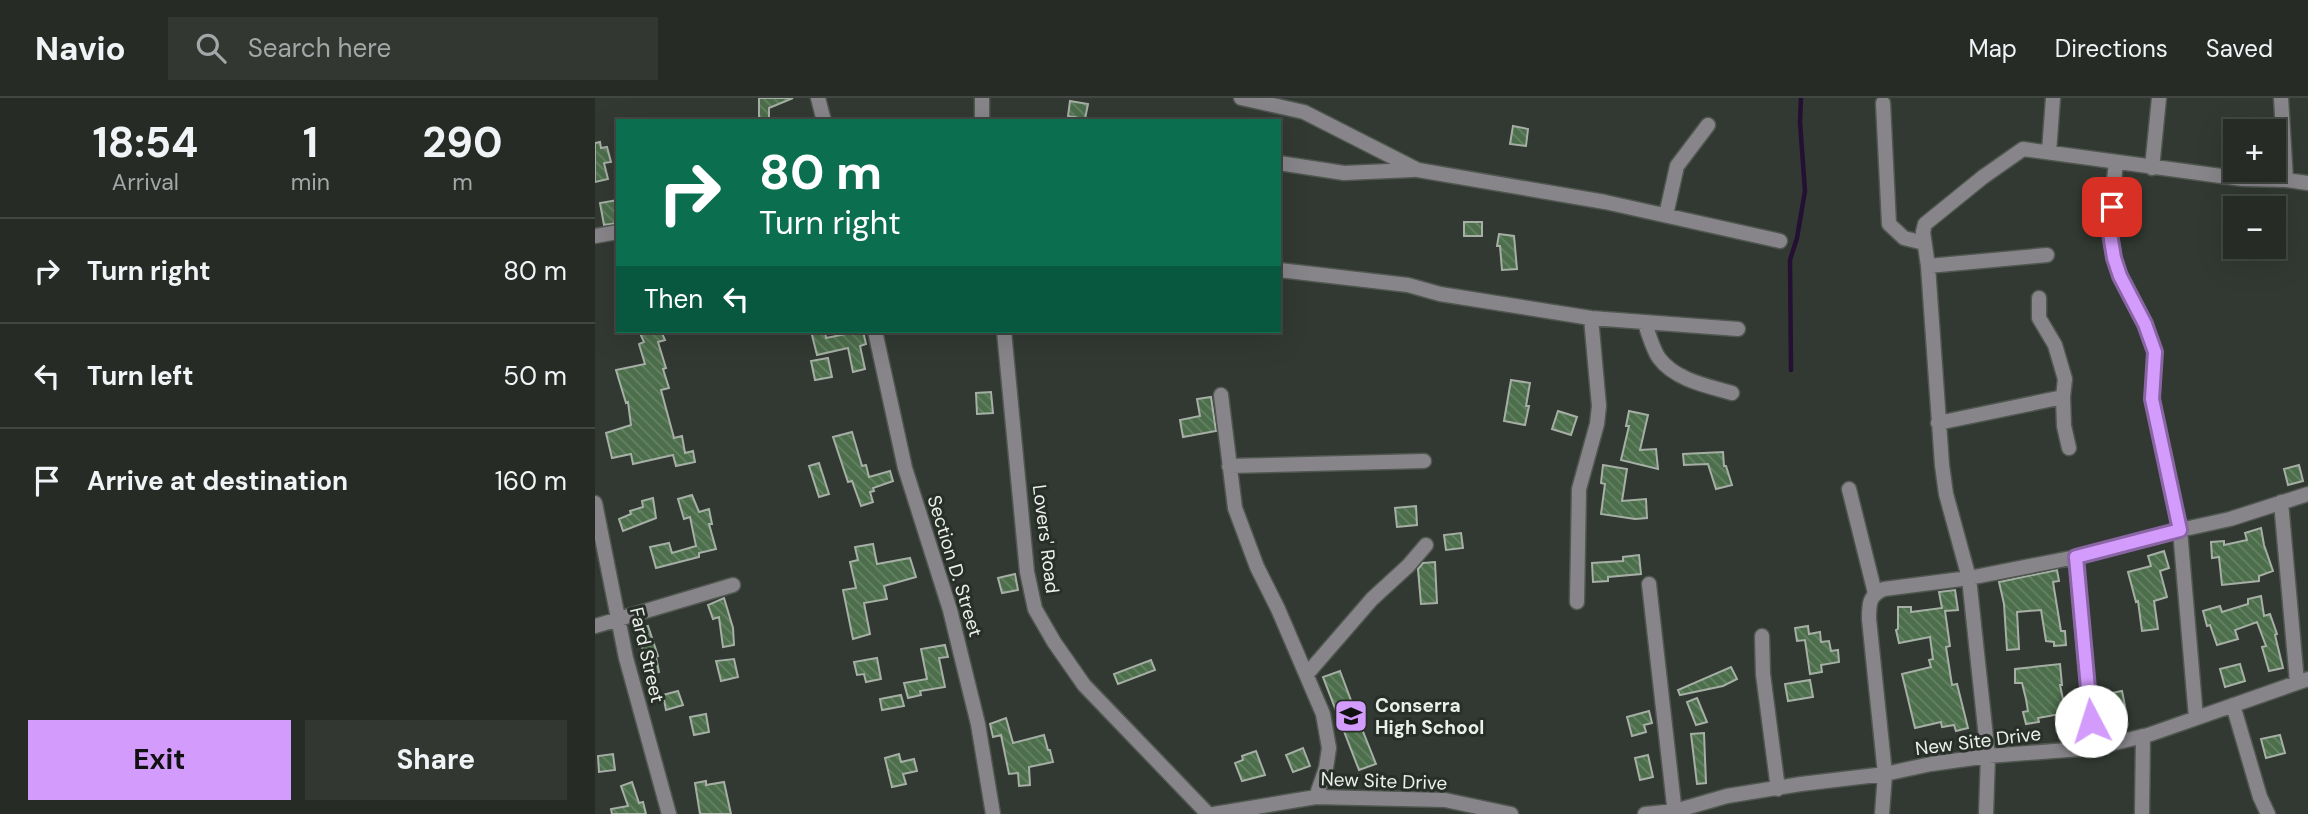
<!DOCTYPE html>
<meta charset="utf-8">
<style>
:root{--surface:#262b26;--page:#323732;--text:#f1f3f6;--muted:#a4a7a7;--line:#424743;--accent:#d39cfc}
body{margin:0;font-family:"DM Sans",sans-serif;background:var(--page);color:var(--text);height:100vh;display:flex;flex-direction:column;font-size:26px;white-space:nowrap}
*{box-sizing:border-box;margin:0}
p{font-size:23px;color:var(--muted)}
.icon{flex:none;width:38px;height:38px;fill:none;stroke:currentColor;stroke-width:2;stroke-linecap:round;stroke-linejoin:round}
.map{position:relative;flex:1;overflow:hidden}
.drawer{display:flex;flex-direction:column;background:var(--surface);width:595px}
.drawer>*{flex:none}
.top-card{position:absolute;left:21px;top:21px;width:665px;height:214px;border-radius:0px;box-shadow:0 7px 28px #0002,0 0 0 2px var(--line);background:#0b6e4f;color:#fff;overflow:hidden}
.tools{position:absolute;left:1628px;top:21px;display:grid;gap:14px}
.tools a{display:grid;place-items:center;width:63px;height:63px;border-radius:0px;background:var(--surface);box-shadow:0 7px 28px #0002,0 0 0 2px var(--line);font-size:35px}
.pin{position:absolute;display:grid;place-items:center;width:60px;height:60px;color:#fff;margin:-30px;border-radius:14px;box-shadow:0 4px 10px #0006}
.me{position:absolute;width:77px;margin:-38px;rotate:355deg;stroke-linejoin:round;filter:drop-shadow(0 0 5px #0008)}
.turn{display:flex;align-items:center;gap:24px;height:147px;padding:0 28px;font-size:32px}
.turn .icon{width:91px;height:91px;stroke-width:2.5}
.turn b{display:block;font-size:49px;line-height:60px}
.then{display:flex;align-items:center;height:66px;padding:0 28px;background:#0003;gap:14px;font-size:26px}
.eta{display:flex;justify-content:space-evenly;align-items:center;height:119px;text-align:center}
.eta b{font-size:42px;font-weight:700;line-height:49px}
.button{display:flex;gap:14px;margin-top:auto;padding:14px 28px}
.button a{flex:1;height:80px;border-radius:0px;background:var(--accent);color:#111;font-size:28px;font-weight:700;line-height:80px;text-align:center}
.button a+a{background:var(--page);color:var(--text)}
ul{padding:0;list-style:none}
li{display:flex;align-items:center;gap:21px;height:105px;padding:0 28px;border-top:2px solid var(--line)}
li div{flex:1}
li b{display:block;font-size:26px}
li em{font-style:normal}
header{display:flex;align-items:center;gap:42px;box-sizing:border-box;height:98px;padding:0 35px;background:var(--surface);border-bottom:2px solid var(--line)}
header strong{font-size:33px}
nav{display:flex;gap:38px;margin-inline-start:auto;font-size:24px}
.search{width:490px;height:63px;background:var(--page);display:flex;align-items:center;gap:18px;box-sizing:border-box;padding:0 24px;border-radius:0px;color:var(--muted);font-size:26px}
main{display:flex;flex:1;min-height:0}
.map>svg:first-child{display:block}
</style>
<header>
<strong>Navio</strong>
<div class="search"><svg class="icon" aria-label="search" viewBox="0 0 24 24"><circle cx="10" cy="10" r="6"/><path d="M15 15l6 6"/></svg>Search here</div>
<nav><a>Map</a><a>Directions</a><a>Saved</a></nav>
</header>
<main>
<section class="drawer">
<div class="eta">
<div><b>18:54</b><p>Arrival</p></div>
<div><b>1</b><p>min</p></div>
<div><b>290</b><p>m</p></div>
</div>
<ul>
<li><svg class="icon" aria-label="right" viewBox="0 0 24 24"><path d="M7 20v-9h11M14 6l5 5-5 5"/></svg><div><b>Turn right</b></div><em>80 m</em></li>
<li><svg class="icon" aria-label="left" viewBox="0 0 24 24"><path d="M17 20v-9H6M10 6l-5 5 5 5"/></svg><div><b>Turn left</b></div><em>50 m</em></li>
<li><svg class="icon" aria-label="arrive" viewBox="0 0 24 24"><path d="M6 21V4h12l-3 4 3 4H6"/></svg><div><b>Arrive at destination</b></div><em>160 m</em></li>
</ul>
<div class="button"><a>Exit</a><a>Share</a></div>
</section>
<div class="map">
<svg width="1713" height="716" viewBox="0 0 1713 716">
<defs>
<pattern id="building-back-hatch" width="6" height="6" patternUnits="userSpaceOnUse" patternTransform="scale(1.75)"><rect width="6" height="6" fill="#4c6e4b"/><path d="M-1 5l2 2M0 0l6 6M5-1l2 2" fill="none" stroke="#668365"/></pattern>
</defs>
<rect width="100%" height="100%" fill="#323932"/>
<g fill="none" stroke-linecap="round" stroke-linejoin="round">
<!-- stream -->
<path stroke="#241032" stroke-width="4.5" d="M1196,272L1195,162L1202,140L1210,93L1205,24L1206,0"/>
</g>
<!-- building -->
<path fill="url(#building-back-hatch)" stroke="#a6afa5" stroke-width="2" d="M164,0H198L174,10V23H164Z
M475,3L493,6L490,21L473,18Z
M918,28L933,31L931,48L915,46Z
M5,44L6,50L12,49L16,64L9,65L13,81L0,84V45Z
M23,102V125L9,127L5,105Z
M869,124H887V138H869Z
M904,136L919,138L922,171L907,172L905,148H902Z
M44,233H66L70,242L63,244L71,270L68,271L74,290L66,292L79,340L87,338L90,355L98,353L100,364L81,368L78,357L38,366L36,356L17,360L11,335L36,327L33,304L31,305L21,272L50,266L44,246L49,244Z
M216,233H230L231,240L256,235V233H268L271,246L265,248L270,271L258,274L253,250L222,257Z
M233,260L237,279L220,282L216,263Z
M916,282L935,285L931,308H934L930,327L909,323Z
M396,294L398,315L382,316L381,295Z
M616,299L621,333L588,339L585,322L605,318L602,301Z
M963,313L982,319L976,337L957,331Z
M1034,313L1053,317L1045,352L1061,351L1063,371L1026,362L1034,328H1031Z
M257,334L267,368L271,367L274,379L295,373L298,383L278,390L279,393L275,394L278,404L266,408L257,383L253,384L238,339Z
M1128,354L1129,368H1131L1137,387L1121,391L1113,366L1089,367L1088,356Z
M224,365L234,396L224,399L214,368Z
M1008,367L1032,371L1027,403L1051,401L1052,420L1040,421L1006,416L1010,386L1006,385Z
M1704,367L1708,383L1693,387L1689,371Z
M97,397L104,414L114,411L117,426H114L121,451L104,455V459L61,470L55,449L74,445L77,455L101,448L95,419L89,421L83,401Z
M58,400L61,420L28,433L24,421L36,416L35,413L48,409L47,403Z
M821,408L822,427L802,429L800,410Z
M1666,430L1669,447L1678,473L1664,478V483L1627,487L1624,459L1617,460L1616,444L1629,443V447L1652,442L1650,435Z
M866,435L868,450L851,452L849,437Z
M278,446L282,466L315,460L321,479L289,488L292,501L269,505L275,536L258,541L248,492L261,490L255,464L263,462L260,449Z
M1569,453L1574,470L1565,473L1572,499L1559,503L1563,531L1547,533L1543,503L1541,504L1533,474L1556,468L1553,458Z
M1044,457L1046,476L1013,479V483L998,484L997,465L1028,463V459Z
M840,464L842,505L826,506L823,471L828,465Z
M1462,472L1464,483L1458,484L1466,533H1470L1471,547L1459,548V544L1451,543L1446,512L1422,514L1424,551L1412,552L1409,506L1404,484Z
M420,476L423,492L407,495L403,480Z
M1360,492L1363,512L1350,513L1355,548L1351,549L1357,587L1362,586L1373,630L1361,633L1359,627L1347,629L1346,624L1320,630L1307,576L1336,569L1334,562L1338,561L1335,539L1304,545L1301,532L1303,531V509H1316V514L1347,510L1344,494Z
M1666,498L1669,518L1675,516L1682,536L1680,537L1688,570L1674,573L1667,549L1671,548L1662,524L1640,532L1643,541L1622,547L1615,527L1612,528L1608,513L1625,508L1627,514L1653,506V501Z
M129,500L138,530L139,547L128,549L124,519L118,521L113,507Z
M53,528L63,558L61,559L64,574L56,576L41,531Z
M1213,528L1214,536L1225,534L1226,544L1234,543L1236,553L1243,552L1244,564L1226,567L1227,574L1215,576L1210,542L1202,543L1200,530Z
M350,547L353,559L344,560L350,589L325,593L326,597L313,600L309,585L332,581L326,551Z
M282,560L286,581L271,584L269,576L262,577L259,564Z
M139,561L143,579L126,583L121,563Z
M556,562L560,572L523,586L519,576Z
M1465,566L1467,587H1465L1471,615L1443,620L1444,624L1431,626L1428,614L1433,613L1431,601L1427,585H1420V571Z
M1645,566L1650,583L1630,589L1625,571Z
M1136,569L1142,581L1128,588L1085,597L1083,592Z
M745,573L760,613L765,611L770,624L765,626L781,666L764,672L728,579Z
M1215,582L1218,599L1193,603L1190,586Z
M83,593L88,607L71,612L68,597Z
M1527,593L1532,618L1516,622L1511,596Z
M306,597L309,608L287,612L285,601Z
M1102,600L1112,624L1101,627L1092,604Z
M1054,613L1057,625L1049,627L1051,634L1037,638L1032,619Z
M111,616L114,634L99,637L95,619Z
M411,620L418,645L449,637L453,652H455L458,664L434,669L435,687L424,688L423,675L414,676L406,637L398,639L395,626Z
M1109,635L1111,685L1102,686L1096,636Z
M1685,637L1690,655L1671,660L1666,641Z
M708,650L715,668L698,674L691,657Z
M661,653L670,677L647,683L640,665L648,662L647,658Z
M18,656L20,672L4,674L3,658Z
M304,656L306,664L319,661L322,673L308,676L311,686L297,689L290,660Z
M1053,657L1058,679L1045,682L1040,660Z
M111,683V687L129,684L136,716H105L100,685Z
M37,684L44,705L48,704L51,716H17L16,711L33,708L26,688Z"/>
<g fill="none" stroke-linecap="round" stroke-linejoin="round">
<defs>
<path id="street" d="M223,0L229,23
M646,0L709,14L823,72L1010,104L1185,143
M1686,0L1691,82
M1288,5L1294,126L1309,140L1329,145
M387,23V0
M1454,54L1458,0
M1521,64L1514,129L1519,160L1525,178L1550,226L1560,254L1557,301L1585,432L1601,620
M684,65L749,75L818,72
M1557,70L1564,0
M1071,117L1082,68L1113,27
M0,138L23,134
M1333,168L1452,157
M684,172L813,187L845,196L996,220L1143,231
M1444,200V220L1460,247L1470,281L1468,299L1469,328L1474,350
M1049,224C1054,235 1057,250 1064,260C1080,282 1113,288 1137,295
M280,233L310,370L355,512L366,557L383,626L398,716
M409,233L432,474L440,511L459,544L489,587L613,716
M626,297L640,410L662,469L683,511L728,616L734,650L731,670L721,699
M1343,325L1468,299
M634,368L829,363
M1254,391L1280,495
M1686,404L1702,584
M0,405L31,560L74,716
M1481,459L1498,650
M1054,486L1080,716
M982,504L984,391L1002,326L1004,308L996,220
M0,528L138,487
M1167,538L1168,576L1183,691
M712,576L777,501L813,468L831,447
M1638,607L1665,699L1673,716
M619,716L721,699L850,702L916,716
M1050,716L1080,713L1132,698L1206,686L1290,676L1336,666L1393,658L1498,650L1553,637L1713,581
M1287,716L1290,676L1274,521C1274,506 1274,497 1289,491L1374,480L1481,459L1585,432L1635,421L1713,396
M1391,716L1393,658L1374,480L1351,396L1347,367L1333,168L1328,134L1330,126L1388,79L1428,51L1648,81L1691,82L1713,85
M1547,716L1548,638"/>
</defs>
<!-- street casing -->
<use href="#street" stroke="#505650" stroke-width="17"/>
<!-- street -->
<use href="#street" stroke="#88858a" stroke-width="14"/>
</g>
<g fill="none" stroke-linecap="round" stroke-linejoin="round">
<defs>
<path id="route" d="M1496,623L1481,459L1585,432L1557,301L1560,254L1550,226L1525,178L1519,160L1514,129L1517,109"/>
</defs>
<!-- route casing -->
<use href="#route" stroke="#8965a4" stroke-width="18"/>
<!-- route -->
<use href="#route" stroke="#d39cfc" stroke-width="12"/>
</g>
<!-- icons -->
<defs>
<symbol id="school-square" viewBox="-11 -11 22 22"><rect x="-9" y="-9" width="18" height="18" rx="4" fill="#d39cfc" stroke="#282f28"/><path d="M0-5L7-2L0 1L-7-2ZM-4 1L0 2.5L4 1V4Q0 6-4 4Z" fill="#111"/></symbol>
</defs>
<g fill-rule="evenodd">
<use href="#school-square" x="737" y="599" width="38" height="38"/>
</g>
<g text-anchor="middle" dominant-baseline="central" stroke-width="6" stroke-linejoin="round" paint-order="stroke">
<!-- street labels -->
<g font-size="19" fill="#ecf0eb" stroke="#282f28">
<text transform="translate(451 441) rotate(83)">Lovers' Road</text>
<text transform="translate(360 468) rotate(73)">Section D. Street</text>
<text transform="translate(52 557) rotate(77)">Fard Street</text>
<text transform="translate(1383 643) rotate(-7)">New Site Drive</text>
<text transform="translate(789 683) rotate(2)">New Site Drive</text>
</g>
<!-- poi labels -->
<g font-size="19" font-weight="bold" fill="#ecf0eb" stroke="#282f28" text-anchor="start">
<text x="780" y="607">Conserra<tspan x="780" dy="22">High School</tspan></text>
</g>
</g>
</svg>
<div class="tools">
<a>+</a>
<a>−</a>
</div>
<div class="pin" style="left:1517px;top:109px;background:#d93025"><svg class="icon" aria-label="arrive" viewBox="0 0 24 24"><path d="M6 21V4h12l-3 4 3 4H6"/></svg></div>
<svg class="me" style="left:1496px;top:623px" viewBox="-20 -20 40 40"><circle r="19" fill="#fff"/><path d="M0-13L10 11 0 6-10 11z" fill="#d39cfc"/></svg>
<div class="top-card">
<div class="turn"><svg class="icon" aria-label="right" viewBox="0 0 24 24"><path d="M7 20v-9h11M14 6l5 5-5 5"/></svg><div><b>80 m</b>Turn right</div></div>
<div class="then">Then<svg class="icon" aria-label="left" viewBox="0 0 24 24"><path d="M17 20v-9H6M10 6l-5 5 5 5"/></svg></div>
</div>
</div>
</main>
